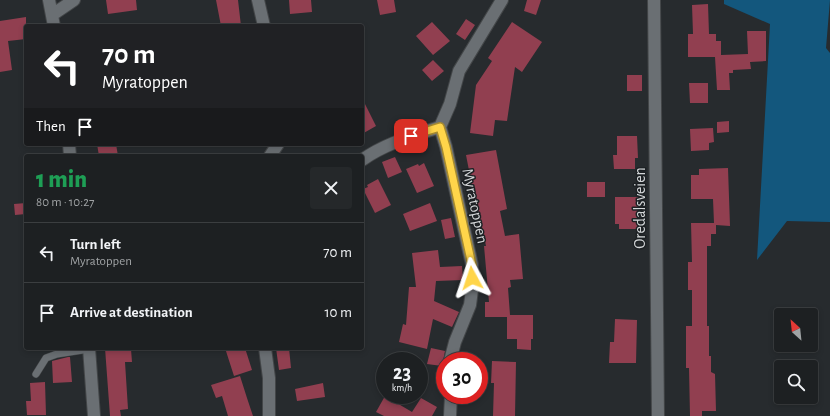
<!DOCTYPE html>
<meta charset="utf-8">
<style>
:root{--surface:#1d2022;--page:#25282a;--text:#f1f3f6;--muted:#a0a3a5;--line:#3b3e40}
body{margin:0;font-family:"Alegreya Sans",sans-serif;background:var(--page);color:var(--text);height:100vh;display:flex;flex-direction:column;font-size:15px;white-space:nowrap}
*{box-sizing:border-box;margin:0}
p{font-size:13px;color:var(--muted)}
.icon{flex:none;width:22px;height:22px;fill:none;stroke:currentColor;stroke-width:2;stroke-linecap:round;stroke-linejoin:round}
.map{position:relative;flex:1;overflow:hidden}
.sheet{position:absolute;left:24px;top:154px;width:340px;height:196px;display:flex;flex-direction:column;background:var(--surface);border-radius:4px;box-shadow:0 2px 6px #0003,0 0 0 1px var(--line)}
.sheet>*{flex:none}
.hud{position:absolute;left:24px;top:24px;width:340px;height:122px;border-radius:4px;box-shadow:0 2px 6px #0003,0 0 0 1px var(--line);background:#202124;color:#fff;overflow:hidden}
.needle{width:26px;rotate:333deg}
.controls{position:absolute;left:774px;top:308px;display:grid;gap:8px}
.controls a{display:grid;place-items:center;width:44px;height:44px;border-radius:4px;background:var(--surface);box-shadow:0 2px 6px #0003,0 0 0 1px var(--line);font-size:20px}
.speed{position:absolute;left:376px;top:352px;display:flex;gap:8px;font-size:20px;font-weight:700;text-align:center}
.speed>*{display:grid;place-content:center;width:52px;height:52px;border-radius:50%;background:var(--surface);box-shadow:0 2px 6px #0003,0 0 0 1px var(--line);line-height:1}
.speed small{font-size:10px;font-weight:400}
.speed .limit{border:6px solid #d22;background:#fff;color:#111}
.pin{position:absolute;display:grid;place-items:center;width:34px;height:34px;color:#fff;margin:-17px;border-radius:8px;box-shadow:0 2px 6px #0006}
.me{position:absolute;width:44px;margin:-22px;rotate:355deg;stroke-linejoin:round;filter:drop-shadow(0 0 3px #0008)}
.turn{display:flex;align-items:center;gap:14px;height:84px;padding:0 12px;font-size:18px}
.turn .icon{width:52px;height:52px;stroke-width:2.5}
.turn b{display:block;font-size:28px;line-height:34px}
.then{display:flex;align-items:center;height:38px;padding:0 12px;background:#0003;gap:8px;font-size:15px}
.round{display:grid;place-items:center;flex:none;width:42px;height:42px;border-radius:4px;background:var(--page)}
.overview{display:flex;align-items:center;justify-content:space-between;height:68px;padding:0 12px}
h1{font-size:24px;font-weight:800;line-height:30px;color:#1e9e55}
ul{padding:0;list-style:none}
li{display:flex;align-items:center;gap:12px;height:60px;padding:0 12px;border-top:1px solid var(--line)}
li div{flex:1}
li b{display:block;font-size:15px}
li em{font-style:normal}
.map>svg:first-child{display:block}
</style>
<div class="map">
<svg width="830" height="416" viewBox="0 0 830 416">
<rect width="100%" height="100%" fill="#272b2e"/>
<!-- forest -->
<path fill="#13577d" d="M724,0H830L826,48L830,53V222L787,221L757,260L770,24L724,4Z"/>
<!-- building -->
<path fill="#913f50" d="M106,0H136L137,10L108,14Z
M216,0H238L241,26H221Z
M289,0H311L312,12L290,14Z
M377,0H394L396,12L380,15Z
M527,0H541L536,15L524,11Z
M708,4L709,34H716V41H721V55L748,54L747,31H766V61L750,62L751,69L733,70V73H729L730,90H717L715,57H688V34H693L692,5Z
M26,17V39L8,41L12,70L0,72V21Z
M466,19L475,25L465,40L456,34Z
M432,22L450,41L433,55L416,36Z
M512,22L542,42L522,72L515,67L507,121L495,120L493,136L470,133L476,85L492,61L488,58Z
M433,60L444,71L432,81L422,70Z
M627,75H642V91H627Z
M689,83H708V103H690Z
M362,98L376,126L362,134Z
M729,121V132L717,133V122Z
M713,128L714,142L709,143V150L691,151L690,129Z
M617,136H637L638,158H635V169H614L613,155H617Z
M97,144H116L118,156H99Z
M496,150L507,209L500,211L505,236L519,234L523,279L510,280L511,287L508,288L510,315H533V339H531V350L517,349V339H507V317H485V302H489L484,246H486L481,222H479L466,155Z
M395,157L402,172L388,178L382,162Z
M424,163L434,186L417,193L406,169L418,164L419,166Z
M728,168L730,226L716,225V234H711V246H707V326H709V356H711V372L715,374L716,411H702V416H690L689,368H686V326H692V290H688V262H692L691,223H714L713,199H691V175H699V169Z
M378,179L391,205L375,213L363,189L368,187L367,185Z
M587,182H605V197H587Z
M615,197H638V229H619V224H615Z
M26,203V214L15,215L14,204Z
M430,203L437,221L410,231L403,214Z
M451,218L455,237L445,239L441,220Z
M438,250L440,267L462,266L463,280L436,281L434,301L459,312L452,327L433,319L427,349L399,342L403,324L406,325L409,287H416L412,253Z
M615,319L637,320L636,363H609L610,342H614Z
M105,348L131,349L132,362H125L128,409L120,410L121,416H110Z
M225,348H245L252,370L234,376Z
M276,348H289L291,368L279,370Z
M431,348L445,351L442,366L427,364Z
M68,357H70L72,382L53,383L52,361Z
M492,361L516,362L515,416H493L494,383H491Z
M240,376L247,398L253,416H228L222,396L216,398L211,385Z
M45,382L46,415H27L26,401H31L30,383Z
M323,383L325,397L297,401L295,389Z
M385,396L412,412L421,398L437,407L432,416H384L376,412Z"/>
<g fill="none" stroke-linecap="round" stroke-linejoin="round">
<defs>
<path id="lane" d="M36,374L46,358L57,354L89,349"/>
<path id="street" d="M49,0L54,26
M258,0L264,26
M654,0L658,416
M52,15L74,0
M440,127L446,147L472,265V290L470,305L455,342L450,361
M69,144L70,156
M270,156L278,144
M362,160C386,143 413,136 440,127L450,104L459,71L502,0
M89,348L94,416
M265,348L269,378V416
M450,416L451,395"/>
</defs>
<!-- lane casing -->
<use href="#lane" stroke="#434648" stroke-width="8"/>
<!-- street casing -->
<use href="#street" stroke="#434648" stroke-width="14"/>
<!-- lane -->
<use href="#lane" stroke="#6a6f73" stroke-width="7"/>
<!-- street -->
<use href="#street" stroke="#6a6f73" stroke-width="12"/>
</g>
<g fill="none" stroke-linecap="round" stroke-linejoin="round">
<defs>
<path id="route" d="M411,136L440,127L446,147L472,265V278"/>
</defs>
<!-- route casing -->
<use href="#route" stroke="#a68a30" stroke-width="10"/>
<!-- route -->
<use href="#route" stroke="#ffd54a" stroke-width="7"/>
</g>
<g text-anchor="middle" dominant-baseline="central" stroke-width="3" stroke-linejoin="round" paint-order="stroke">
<!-- street labels -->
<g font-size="16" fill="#d3d6d8" stroke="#1d2124">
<text transform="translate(475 206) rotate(78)">Myratoppen</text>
<text transform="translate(640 208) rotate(-90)">Oredalsveien</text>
</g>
</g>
</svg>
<div class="controls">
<a><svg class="needle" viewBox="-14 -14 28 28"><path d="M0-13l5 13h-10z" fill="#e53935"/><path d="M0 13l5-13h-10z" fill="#a0a3a5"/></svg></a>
<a><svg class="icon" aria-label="search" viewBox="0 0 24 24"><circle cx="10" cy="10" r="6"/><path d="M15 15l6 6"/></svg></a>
</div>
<div class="speed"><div>23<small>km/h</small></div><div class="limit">30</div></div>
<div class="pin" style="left:411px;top:136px;background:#d93025"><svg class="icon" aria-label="arrive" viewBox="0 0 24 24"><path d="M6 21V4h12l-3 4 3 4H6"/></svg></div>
<svg class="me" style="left:472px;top:278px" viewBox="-20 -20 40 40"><path d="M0-17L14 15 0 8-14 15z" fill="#ffd54a" stroke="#fff" stroke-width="4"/></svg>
<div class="hud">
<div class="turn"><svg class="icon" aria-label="left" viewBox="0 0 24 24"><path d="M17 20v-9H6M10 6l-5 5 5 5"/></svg><div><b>70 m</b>Myratoppen</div></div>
<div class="then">Then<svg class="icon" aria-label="arrive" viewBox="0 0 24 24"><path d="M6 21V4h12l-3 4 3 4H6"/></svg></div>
</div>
<section class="sheet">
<div class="overview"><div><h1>1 min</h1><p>80 m · 10:27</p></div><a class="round"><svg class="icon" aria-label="close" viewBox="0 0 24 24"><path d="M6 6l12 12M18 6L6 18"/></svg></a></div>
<ul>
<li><svg class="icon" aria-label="left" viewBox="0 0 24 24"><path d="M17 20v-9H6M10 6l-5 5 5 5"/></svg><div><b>Turn left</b><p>Myratoppen</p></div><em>70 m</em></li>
<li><svg class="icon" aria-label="arrive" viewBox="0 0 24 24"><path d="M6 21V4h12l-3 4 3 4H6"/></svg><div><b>Arrive at destination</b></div><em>10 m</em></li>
</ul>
</section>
</div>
